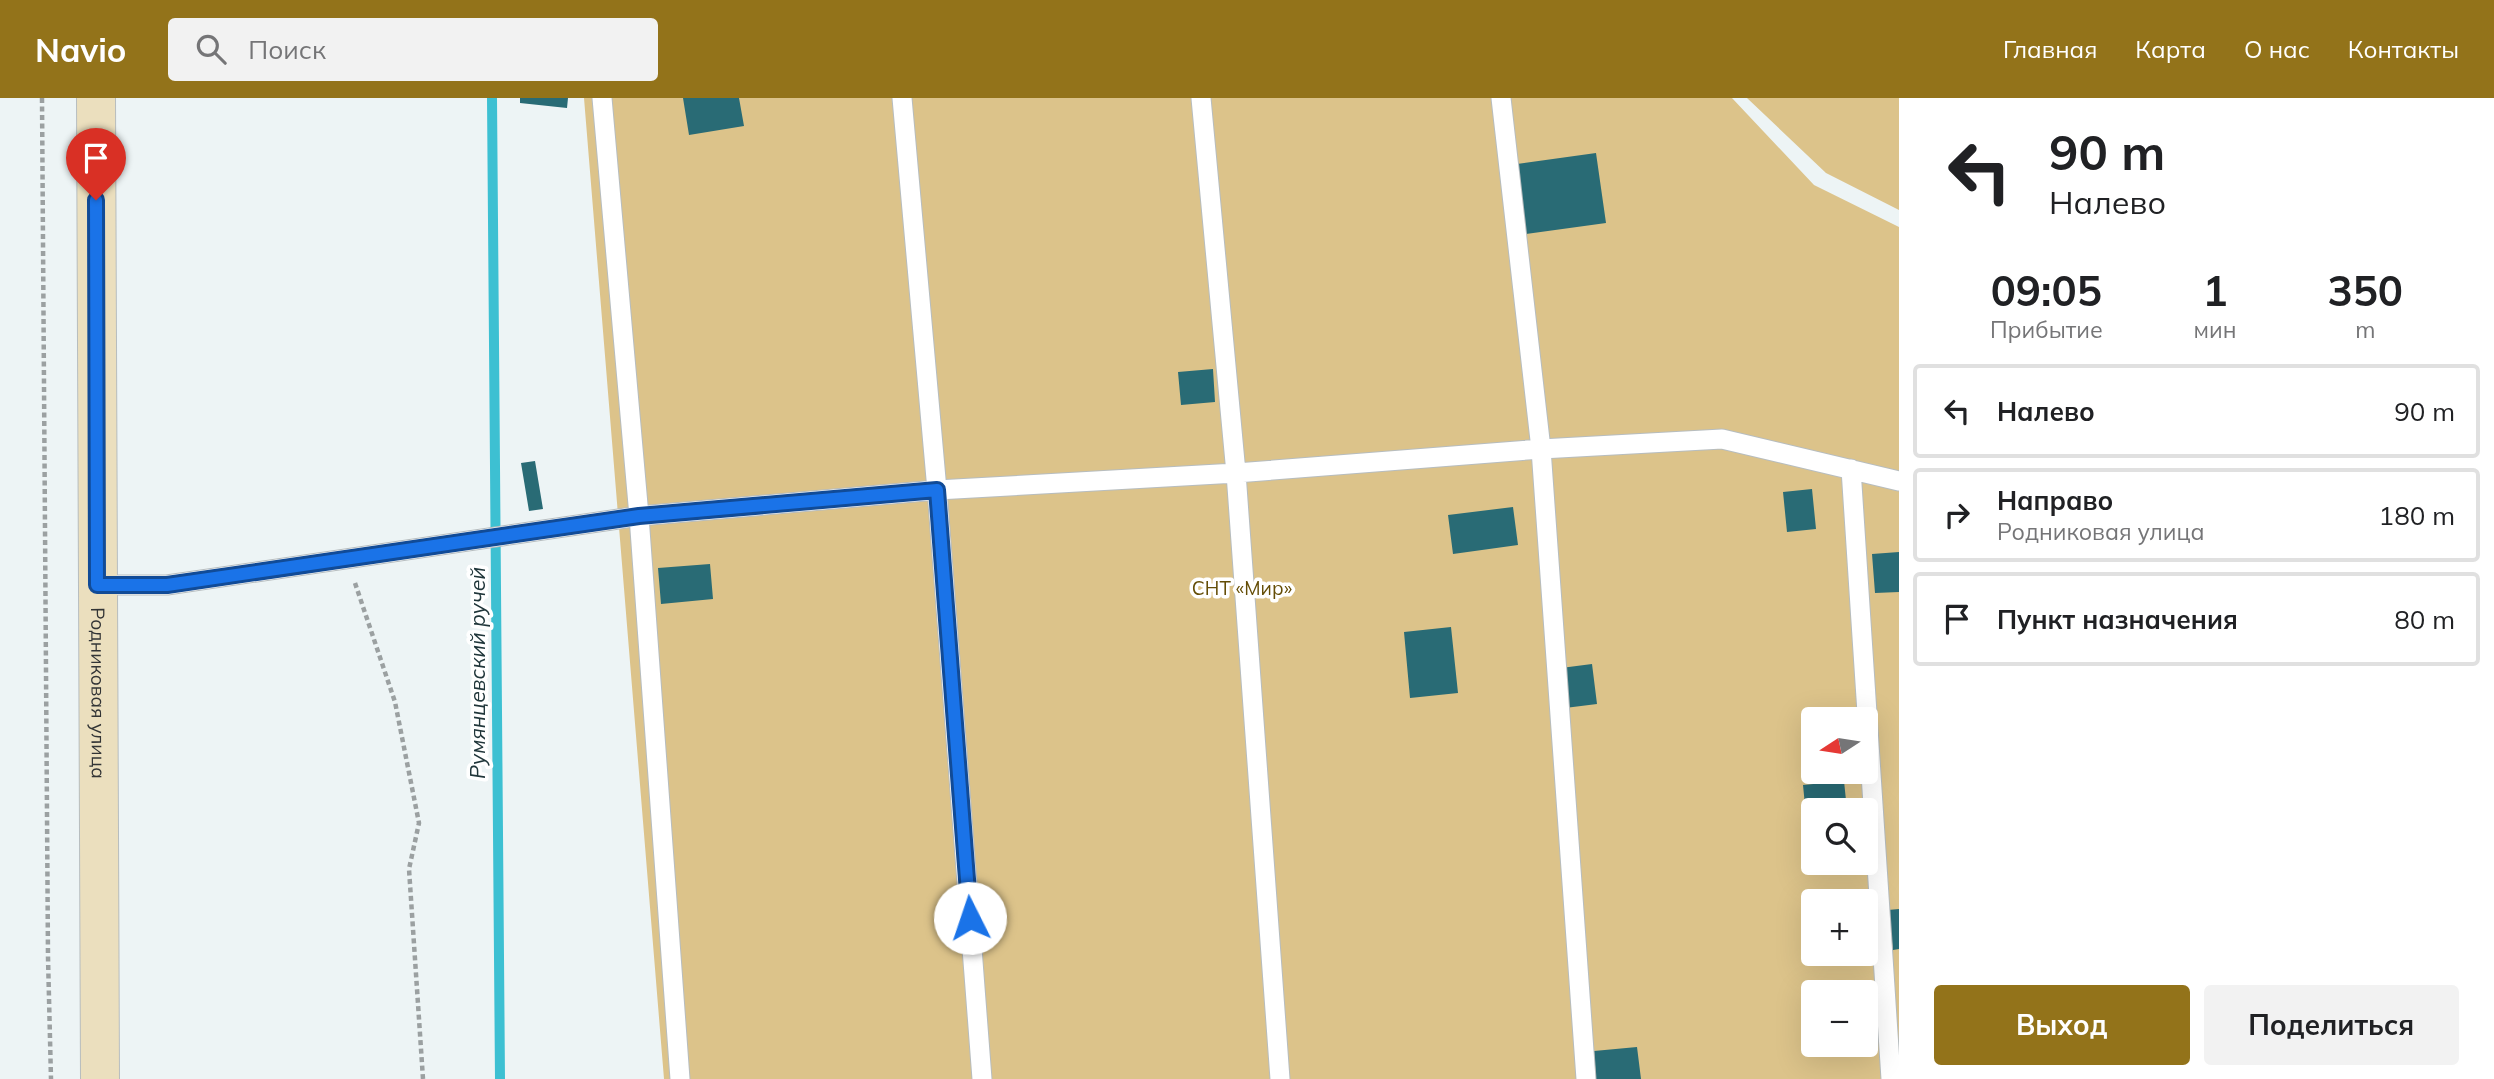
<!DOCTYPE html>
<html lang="ru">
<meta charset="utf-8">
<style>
:root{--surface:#fff;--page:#f2f2f2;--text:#202124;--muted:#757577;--line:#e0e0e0;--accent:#93731a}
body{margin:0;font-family:Mulish,sans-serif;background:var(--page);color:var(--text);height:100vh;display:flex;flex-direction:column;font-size:26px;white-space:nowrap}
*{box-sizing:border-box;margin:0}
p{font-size:23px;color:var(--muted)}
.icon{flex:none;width:38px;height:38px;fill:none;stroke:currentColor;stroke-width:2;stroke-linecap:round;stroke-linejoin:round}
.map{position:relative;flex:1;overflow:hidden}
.drawer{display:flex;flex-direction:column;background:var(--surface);width:595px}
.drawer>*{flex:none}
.guide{background:#fff;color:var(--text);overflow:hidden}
.needle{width:46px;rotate:258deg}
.controls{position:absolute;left:1801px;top:609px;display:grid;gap:14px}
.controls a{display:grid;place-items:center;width:77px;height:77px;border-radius:7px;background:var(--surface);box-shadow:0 7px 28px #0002;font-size:35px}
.pin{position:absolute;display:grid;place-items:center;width:60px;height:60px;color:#fff;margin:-72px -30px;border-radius:50% 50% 50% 0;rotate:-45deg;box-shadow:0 0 7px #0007}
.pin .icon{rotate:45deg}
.me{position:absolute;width:77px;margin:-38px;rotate:356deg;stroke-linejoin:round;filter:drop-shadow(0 0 5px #0008)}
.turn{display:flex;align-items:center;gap:24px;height:147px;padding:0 35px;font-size:32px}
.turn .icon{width:91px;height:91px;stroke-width:2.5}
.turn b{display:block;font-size:49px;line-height:60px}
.eta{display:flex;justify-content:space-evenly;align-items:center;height:119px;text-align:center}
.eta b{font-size:42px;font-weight:700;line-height:49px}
.button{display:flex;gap:14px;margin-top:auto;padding:14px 35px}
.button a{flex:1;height:80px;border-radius:7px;background:var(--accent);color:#fff;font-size:28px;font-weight:700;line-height:80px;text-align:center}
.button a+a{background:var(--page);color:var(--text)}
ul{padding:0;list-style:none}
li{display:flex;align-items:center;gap:21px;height:94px;margin:0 14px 10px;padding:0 21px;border:4px solid var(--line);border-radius:7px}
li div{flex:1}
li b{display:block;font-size:26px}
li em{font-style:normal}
header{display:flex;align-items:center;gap:42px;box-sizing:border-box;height:98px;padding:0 35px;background:var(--accent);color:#fff}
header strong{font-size:33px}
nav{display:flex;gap:38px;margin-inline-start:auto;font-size:24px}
.search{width:490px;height:63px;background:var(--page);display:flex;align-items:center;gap:18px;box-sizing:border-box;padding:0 24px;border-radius:7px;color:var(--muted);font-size:26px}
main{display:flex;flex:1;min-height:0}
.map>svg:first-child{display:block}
</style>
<header>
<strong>Navio</strong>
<div class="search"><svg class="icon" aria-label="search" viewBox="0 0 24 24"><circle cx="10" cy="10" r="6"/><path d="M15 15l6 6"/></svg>Поиск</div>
<nav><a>Главная</a><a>Карта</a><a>О нас</a><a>Контакты</a></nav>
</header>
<main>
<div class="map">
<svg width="1899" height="981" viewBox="0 0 1899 981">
<rect width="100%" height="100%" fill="#edf4f5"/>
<!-- green -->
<path fill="#dcc38a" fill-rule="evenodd" d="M584,0H1732L1814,87L1899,129V981H664ZM1813,621H1866V674H1813ZM1813,712H1866V765H1813ZM1813,803H1866V856H1813ZM1813,894H1866V947H1813Z
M1747,0H1899V112L1826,75Z"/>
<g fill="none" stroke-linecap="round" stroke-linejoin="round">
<!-- stream -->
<path stroke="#3dc0d2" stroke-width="10" d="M492,0L500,981"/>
</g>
<!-- building -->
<path fill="#296b75" d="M520,0H568L567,10L520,5Z
M683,0H739L744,28L689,37Z
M1596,55L1606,125L1526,136L1517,66Z
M1213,271L1215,304L1181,307L1178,274Z
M535,363L543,411L529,413L521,365Z
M1812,391L1816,431L1787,434L1783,394Z
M1513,409L1518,447L1453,456L1448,417Z
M1899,454V494L1875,495L1872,456Z
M710,466L713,501L661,506L658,470Z
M1451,529L1458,595L1410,600L1404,534Z
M1592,566L1597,606L1565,610L1561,570Z
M1844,683L1847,712H1813V737L1808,738L1803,687Z
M1899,811V851L1893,852L1888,812Z
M1637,949L1641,981H1596L1594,953Z"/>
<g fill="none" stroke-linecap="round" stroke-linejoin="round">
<defs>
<path id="service" d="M602,0L639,418L680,981
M902,0L937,392L982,981
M1201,0L1236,375L1280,981
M1501,0L1541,351L1586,981
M1851,371L1891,981
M97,487H167L639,418L937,392L1236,375L1541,351L1722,341L1899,383"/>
<g id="secondary">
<path id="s1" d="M96,0L100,981"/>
</g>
</defs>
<!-- service casing -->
<use href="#service" stroke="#b7bdbf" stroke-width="21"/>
<!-- secondary casing -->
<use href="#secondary" stroke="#b7bdbf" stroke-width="40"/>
<!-- path -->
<path stroke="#9ba0a1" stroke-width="4.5" stroke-dasharray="5 3.5" stroke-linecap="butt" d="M42,0L48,859L51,981
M355,485L395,604L419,725L409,771L423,981"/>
<!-- service -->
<use href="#service" stroke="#fff" stroke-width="19"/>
<!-- secondary -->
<use href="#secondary" stroke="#ebdfbe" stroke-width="38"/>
</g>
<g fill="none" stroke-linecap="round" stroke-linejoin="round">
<defs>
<path id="route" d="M96,102L97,487H167L639,418L937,392L970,820"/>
</defs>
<!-- route casing -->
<use href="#route" stroke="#114b97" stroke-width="18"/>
<!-- route -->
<use href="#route" stroke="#1a73e8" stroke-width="12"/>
</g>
<g text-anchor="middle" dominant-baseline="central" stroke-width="7" stroke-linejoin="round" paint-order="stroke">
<!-- park labels -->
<g font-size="19" fill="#644d06" stroke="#fff">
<text x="1242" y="490">СНТ «Мир»</text>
</g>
<!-- street labels -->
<g font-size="19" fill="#323435" stroke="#fff">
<text stroke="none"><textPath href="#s1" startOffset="595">Родниковая улица</textPath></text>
</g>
<!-- water labels -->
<g font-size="21" font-style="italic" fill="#20363a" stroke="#fff">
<text transform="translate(477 575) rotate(-90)">Румянцевский ручей</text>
</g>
</g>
</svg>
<div class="controls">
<a><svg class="needle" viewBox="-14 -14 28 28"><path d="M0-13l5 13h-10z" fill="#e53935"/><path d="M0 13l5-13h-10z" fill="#757577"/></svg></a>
<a><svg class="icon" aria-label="search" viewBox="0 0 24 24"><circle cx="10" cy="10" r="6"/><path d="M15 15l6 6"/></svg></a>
<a>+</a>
<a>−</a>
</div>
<div class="pin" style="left:96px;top:102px;background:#d93025"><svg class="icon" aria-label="arrive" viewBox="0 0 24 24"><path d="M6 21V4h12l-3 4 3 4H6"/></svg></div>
<svg class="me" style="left:970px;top:820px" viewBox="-20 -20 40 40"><circle r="19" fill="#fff"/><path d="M0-13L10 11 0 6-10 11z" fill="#1a73e8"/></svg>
</div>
<section class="drawer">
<div class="guide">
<div class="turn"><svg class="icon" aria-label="left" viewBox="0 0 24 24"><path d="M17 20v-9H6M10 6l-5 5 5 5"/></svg><div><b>90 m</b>Налево</div></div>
</div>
<div class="eta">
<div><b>09:05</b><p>Прибытие</p></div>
<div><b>1</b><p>мин</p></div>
<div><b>350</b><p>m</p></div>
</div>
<ul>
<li><svg class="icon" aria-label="left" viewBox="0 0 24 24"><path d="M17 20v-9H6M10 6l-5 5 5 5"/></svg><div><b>Налево</b></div><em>90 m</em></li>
<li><svg class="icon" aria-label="right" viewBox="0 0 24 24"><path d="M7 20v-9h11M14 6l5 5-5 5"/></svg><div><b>Направо</b><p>Родниковая улица</p></div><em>180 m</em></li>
<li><svg class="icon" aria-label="arrive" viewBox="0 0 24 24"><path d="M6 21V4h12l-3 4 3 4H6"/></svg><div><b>Пункт назначения</b></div><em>80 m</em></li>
</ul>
<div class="button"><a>Выход</a><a>Поделиться</a></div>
</section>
</main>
